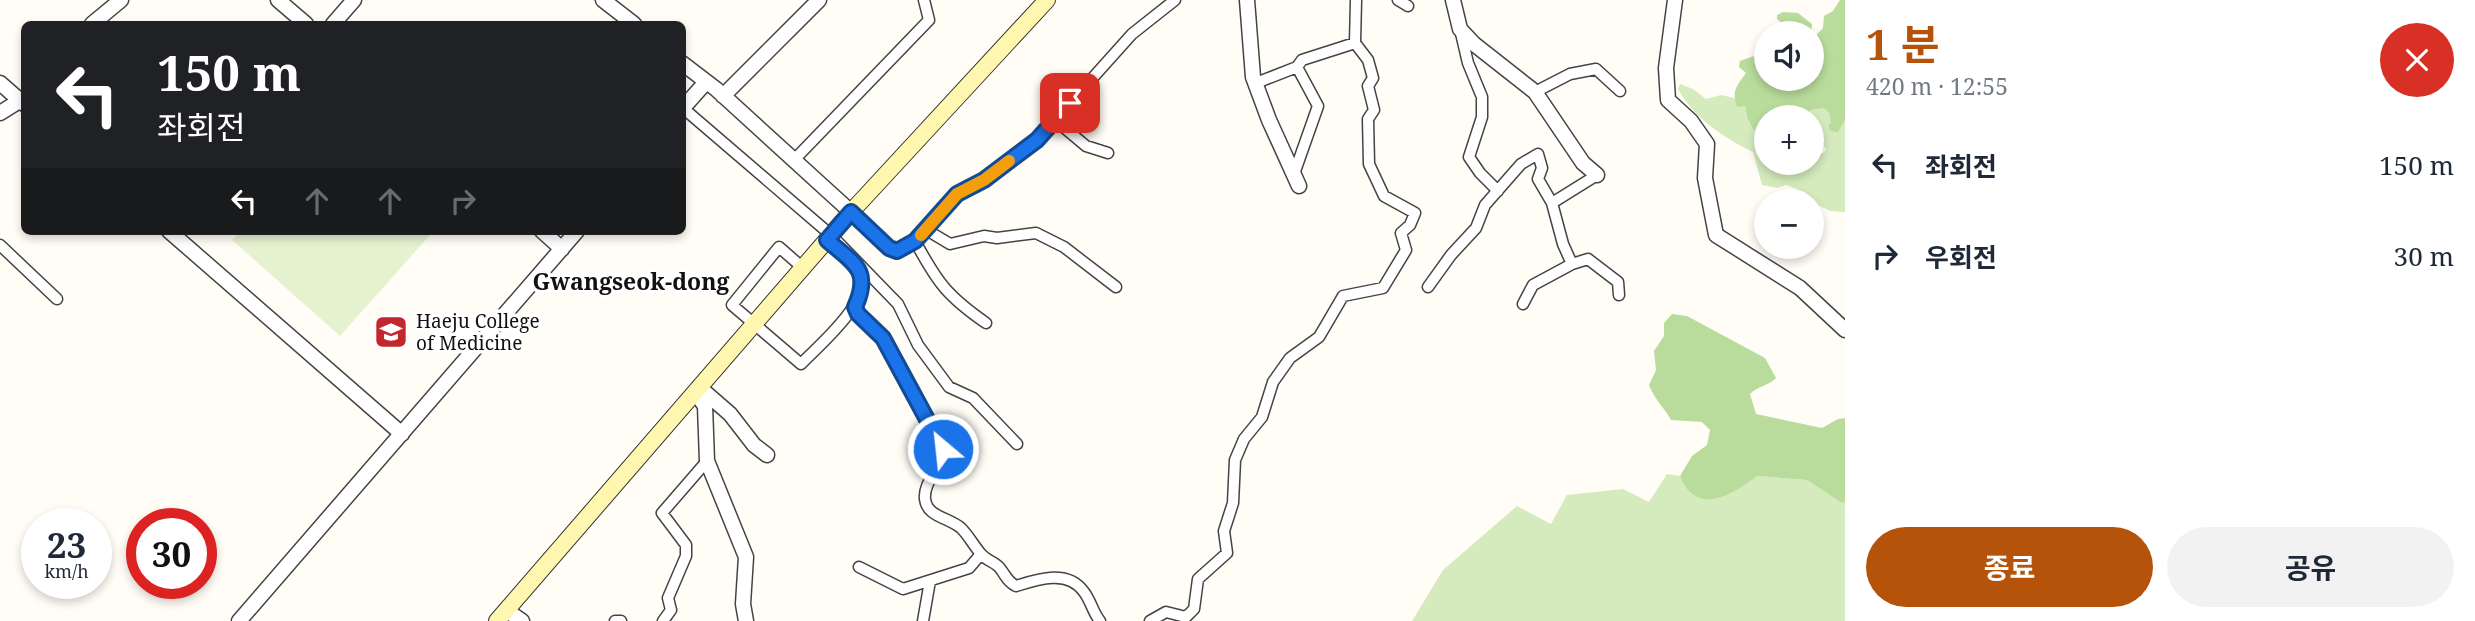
<!DOCTYPE html>
<html lang="ko">
<meta charset="utf-8">
<style>
:root{--surface:#fff;--page:#f2f2f3;--text:#1f2937;--muted:#747a83;--accent:#b45309}
body{margin:0;font-family:"Noto Serif","Noto Sans KR",serif;background:var(--page);color:var(--text);height:100vh;display:flex;flex-direction:column;font-size:26px;white-space:nowrap}
*{box-sizing:border-box;margin:0}
p{font-size:23px;color:var(--muted)}
.icon{flex:none;width:38px;height:38px;fill:none;stroke:currentColor;stroke-width:2;stroke-linecap:round;stroke-linejoin:round}
.map{position:relative;flex:1;overflow:hidden}
.sheet{display:flex;flex-direction:column;background:var(--surface);width:630px}
.sheet>*{flex:none}
.guide{position:absolute;left:21px;top:21px;width:665px;height:214px;border-radius:10px;box-shadow:0 4px 10px #0003;background:#202124;color:#fff;overflow:hidden}
.controls{position:absolute;left:1754px;top:21px;display:grid;gap:14px}
.controls a{display:grid;place-items:center;width:70px;height:70px;border-radius:50%;background:var(--surface);box-shadow:0 4px 10px #0003;font-size:35px}
.speed{position:absolute;left:21px;top:508px;display:flex;gap:14px;font-size:35px;font-weight:700;text-align:center}
.speed>*{display:grid;place-content:center;width:91px;height:91px;border-radius:50%;background:var(--surface);box-shadow:0 4px 10px #0003;line-height:1}
.speed small{font-size:18px;font-weight:400}
.speed .limit{border:10px solid #d22;background:#fff;color:#111}
.pin{position:absolute;display:grid;place-items:center;width:60px;height:60px;color:#fff;margin:-30px;border-radius:14px;box-shadow:0 4px 10px #0006}
.me{position:absolute;width:77px;margin:-38px;rotate:332deg;stroke-linejoin:round;filter:drop-shadow(0 0 5px #0008)}
.turn{display:flex;align-items:center;gap:24px;height:147px;padding:0 21px;font-size:32px}
.turn .icon{width:91px;height:91px;stroke-width:2.5}
.turn b{display:block;font-size:49px;line-height:60px}
.lanes{display:flex;align-items:center;height:66px;padding:0 21px;background:#0003;justify-content:center;gap:35px;direction:ltr}
.lanes .off{opacity:.35}
.round{display:grid;place-items:center;flex:none;width:74px;height:74px;border-radius:37px;background:var(--page)}
.head{display:flex;align-items:center;justify-content:space-between;height:119px;padding:0 21px}
h1{font-size:42px;font-weight:700;line-height:52px;color:var(--accent)}
.button{display:flex;gap:14px;margin-top:auto;padding:14px 21px}
.button a{flex:1;height:80px;border-radius:42px;background:var(--accent);color:#fff;font-size:28px;font-weight:700;line-height:80px;text-align:center}
.button a+a{background:var(--page);color:var(--text)}
ul{padding:0;list-style:none}
li{display:flex;align-items:center;gap:21px;height:91px;padding:0 21px}
li div{flex:1}
li b{display:block;font-size:26px}
li em{font-style:normal}
main{display:flex;flex:1;min-height:0}
.map>svg:first-child{display:block}
</style>
<main>
<div class="map">
<svg width="1845" height="621" viewBox="0 0 1845 621">
<rect width="100%" height="100%" fill="#fffdf5"/>
<!-- green -->
<path fill="#d5ebbd" d="M1680,84L1693,89L1706,99L1721,95L1734,98L1737,107L1745,105L1747,117L1766,138V163H1785V166L1801,168L1804,163H1811V154L1823,153L1826,150L1821,140L1811,133V117H1805L1811,110L1824,108L1829,113L1832,124L1845,120V212L1830,211L1812,202L1805,192L1786,185L1777,188L1762,185L1753,152C1724,138 1694,118 1678,89Z
M1667,474L1680,476C1696,516 1733,495 1757,476L1807,480L1840,502H1845V621H1412L1443,570L1517,506L1551,524L1567,495L1623,489L1649,502Z"/>
<!-- forest -->
<path fill="#b9dc9c" d="M1840,0H1845V120L1838,132L1831,131L1828,125L1831,123L1829,113L1824,108L1811,110L1805,117H1766L1764,137L1760,130L1753,129L1747,117L1745,106L1737,107C1731,92 1737,85 1746,73L1739,67L1740,61L1754,56L1766,59V79H1811V41L1823,28L1824,16L1833,11Z
M1783,12L1798,13L1812,24L1811,33H1792L1795,29C1789,24 1783,25 1777,19V15Z
M1672,314L1687,316L1765,358L1776,378C1768,386 1758,386 1750,394L1756,414L1822,428L1838,419L1845,418V502H1840L1807,480L1757,476C1733,495 1696,517 1680,476L1692,456L1707,445L1710,430L1702,422L1671,420C1664,407 1654,399 1649,385L1656,370L1654,351L1664,336V323Z"/>
<!-- pitch -->
<path fill="#e6f2cf" d="M240,231H425L430,235L340,336L232,240Z"/>
<g fill="none" stroke-linecap="round" stroke-linejoin="round">
<defs>
<path id="minor" d="M1398,0L1408,6
M1460,29L1468,63L1482,97V117L1469,157L1480,173L1498,191
M1256,83L1297,67L1302,60L1355,43L1356,0
M1535,92L1570,74L1596,69L1620,91
M683,108L831,235L898,304L918,345L949,387L973,398L1017,444
M1055,120L1086,146L1108,153
M794,160L929,20L924,0
M1294,174L1318,106L1297,67
M851,212L889,248L897,251L915,241L957,194L984,181L1037,140L1132,34L1175,0
M925,229L950,244L984,236L997,238L1036,233L1064,247L1116,287
M915,241C937,282 947,296 986,323
M0,245L57,299
M1572,264L1563,244L1552,203L1597,175
M803,268L779,247L732,305L801,364C820,344 883,293 855,265
M1428,287L1451,255L1476,228L1485,205L1521,164L1538,154L1542,168L1538,179L1552,203
M1523,304L1533,285L1572,264L1588,259L1618,282L1619,295
M854,307L858,314L883,338L943,449C943,467 923,481 925,499C927,517 948,517 961,528C969,536 974,546 981,554C986,560 994,562 999,567C1006,575 1006,581 1016,586C1038,579 1068,569 1084,592C1091,601 1093,613 1100,621
M859,567L903,589L969,568L981,554
M615,621H621
M663,621L671,610L668,598L686,556V545L662,513L707,461
M923,621L930,581
M1150,621L1166,612L1186,617L1194,609L1198,579L1227,553L1224,531L1233,503L1235,460L1244,439L1262,417L1273,382L1290,358L1319,337L1343,296L1383,288L1406,250L1401,233L1410,225L1415,213L1384,196L1369,164L1368,119L1374,110L1368,86L1373,78L1368,60L1355,43"/>
<path id="tertiary" d="M278,0L306,24
M603,0L634,24
M1247,0L1253,77L1269,120L1299,186
M1453,0L1460,29L1474,44L1535,92L1583,163L1597,175
M1675,0L1666,68L1668,100L1691,121L1707,144L1705,178L1716,235L1800,288L1845,330
M92,24L121,0
M333,24L354,0
M682,63L716,89L851,212
M0,83L24,104
M723,96L819,0
M682,109L706,82
M0,113L24,98
M169,231L402,434
M542,231L562,249
M699,387L730,414L754,445L767,455
M695,392L705,406L707,461L746,557L743,604L746,621
M506,610L522,621
M239,621L577,231"/>
<path id="secondary" d="M497,621L851,212L1047,0"/>
</defs>
<!-- minor casing -->
<use href="#minor" stroke="#444" stroke-width="13"/>
<!-- tertiary casing -->
<use href="#tertiary" stroke="#444" stroke-width="17"/>
<!-- secondary casing -->
<use href="#secondary" stroke="#333" stroke-width="18"/>
<!-- minor -->
<use href="#minor" stroke="#fff" stroke-width="10"/>
<!-- tertiary -->
<use href="#tertiary" stroke="#fff" stroke-width="14"/>
<!-- secondary -->
<use href="#secondary" stroke="#fff6b0" stroke-width="16"/>
</g>
<g fill="none" stroke-linecap="round" stroke-linejoin="round">
<defs>
<path id="route" d="M943,449L883,338L858,314L855,307C872,269 853,263 827,240L851,212L889,248L897,251L915,241L957,194L984,180L1037,140L1070,103"/>
</defs>
<!-- route casing -->
<use href="#route" stroke="#114b97" stroke-width="18"/>
<!-- route -->
<use href="#route" stroke="#1a73e8" stroke-width="12"/>
<!-- slow -->
<path stroke="#f59e0b" stroke-width="12" d="M921,235L957,194L984,180L1009,161"/>
</g>
<!-- icons -->
<defs>
<symbol id="university-square" viewBox="-11 -11 22 22"><rect x="-9" y="-9" width="18" height="18" rx="4" fill="#c4262e" stroke="#fff"/><path d="M0-5L7-2L0 1L-7-2ZM-4 1L0 2.5L4 1V4Q0 6-4 4Z" fill="#fff"/></symbol>
</defs>
<g fill-rule="evenodd">
<use href="#university-square" x="372" y="313" width="38" height="38"/>
</g>
<g text-anchor="middle" dominant-baseline="central" stroke-width="7" stroke-linejoin="round" paint-order="stroke">
<!-- poi labels -->
<g font-size="19" fill="#111" stroke="#fff" text-anchor="start">
<text x="416" y="321">Haeju College<tspan x="416" dy="22">of Medicine</tspan></text>
</g>
<!-- quarter labels -->
<g font-size="23" font-weight="bold" fill="#111" stroke="#fff">
<text x="631" y="281">Gwangseok-dong</text>
</g>
</g>
</svg>
<div class="controls">
<a><svg class="icon" aria-label="sound" viewBox="0 0 24 24"><path d="M4 9h4l5-4v14l-5-4H4zM17 9q2 3 0 6"/></svg></a>
<a>+</a>
<a>−</a>
</div>
<div class="speed"><div>23<small>km/h</small></div><div class="limit">30</div></div>
<div class="pin" style="left:1070px;top:103px;background:#d93025"><svg class="icon" aria-label="arrive" viewBox="0 0 24 24"><path d="M6 21V4h12l-3 4 3 4H6"/></svg></div>
<svg class="me" style="left:943px;top:449px" viewBox="-20 -20 40 40"><circle r="17" fill="#1a73e8" stroke="#fff" stroke-width="3"/><path d="M0-11L8 9 0 5-8 9z" fill="#fff"/></svg>
<div class="guide">
<div class="turn"><svg class="icon" aria-label="left" viewBox="0 0 24 24"><path d="M17 20v-9H6M10 6l-5 5 5 5"/></svg><div><b>150 m</b>좌회전</div></div>
<div class="lanes"><svg class="icon" aria-label="left" viewBox="0 0 24 24"><path d="M17 20v-9H6M10 6l-5 5 5 5"/></svg><svg class="icon off" aria-label="ahead" viewBox="0 0 24 24"><path d="M12 20V5M6 11l6-6 6 6"/></svg><svg class="icon off" aria-label="ahead" viewBox="0 0 24 24"><path d="M12 20V5M6 11l6-6 6 6"/></svg><svg class="icon off" aria-label="right" viewBox="0 0 24 24"><path d="M7 20v-9h11M14 6l5 5-5 5"/></svg></div>
</div>
</div>
<section class="sheet">
<div class="head"><div><h1>1 분</h1><p>420 m · 12:55</p></div><a class="round" style="background:#d93025;color:#fff"><svg class="icon" aria-label="close" viewBox="0 0 24 24"><path d="M6 6l12 12M18 6L6 18"/></svg></a></div>
<ul>
<li><svg class="icon" aria-label="left" viewBox="0 0 24 24"><path d="M17 20v-9H6M10 6l-5 5 5 5"/></svg><div><b>좌회전</b></div><em>150 m</em></li>
<li><svg class="icon" aria-label="right" viewBox="0 0 24 24"><path d="M7 20v-9h11M14 6l5 5-5 5"/></svg><div><b>우회전</b></div><em>30 m</em></li>
</ul>
<div class="button"><a>종료</a><a>공유</a></div>
</section>
</main>
